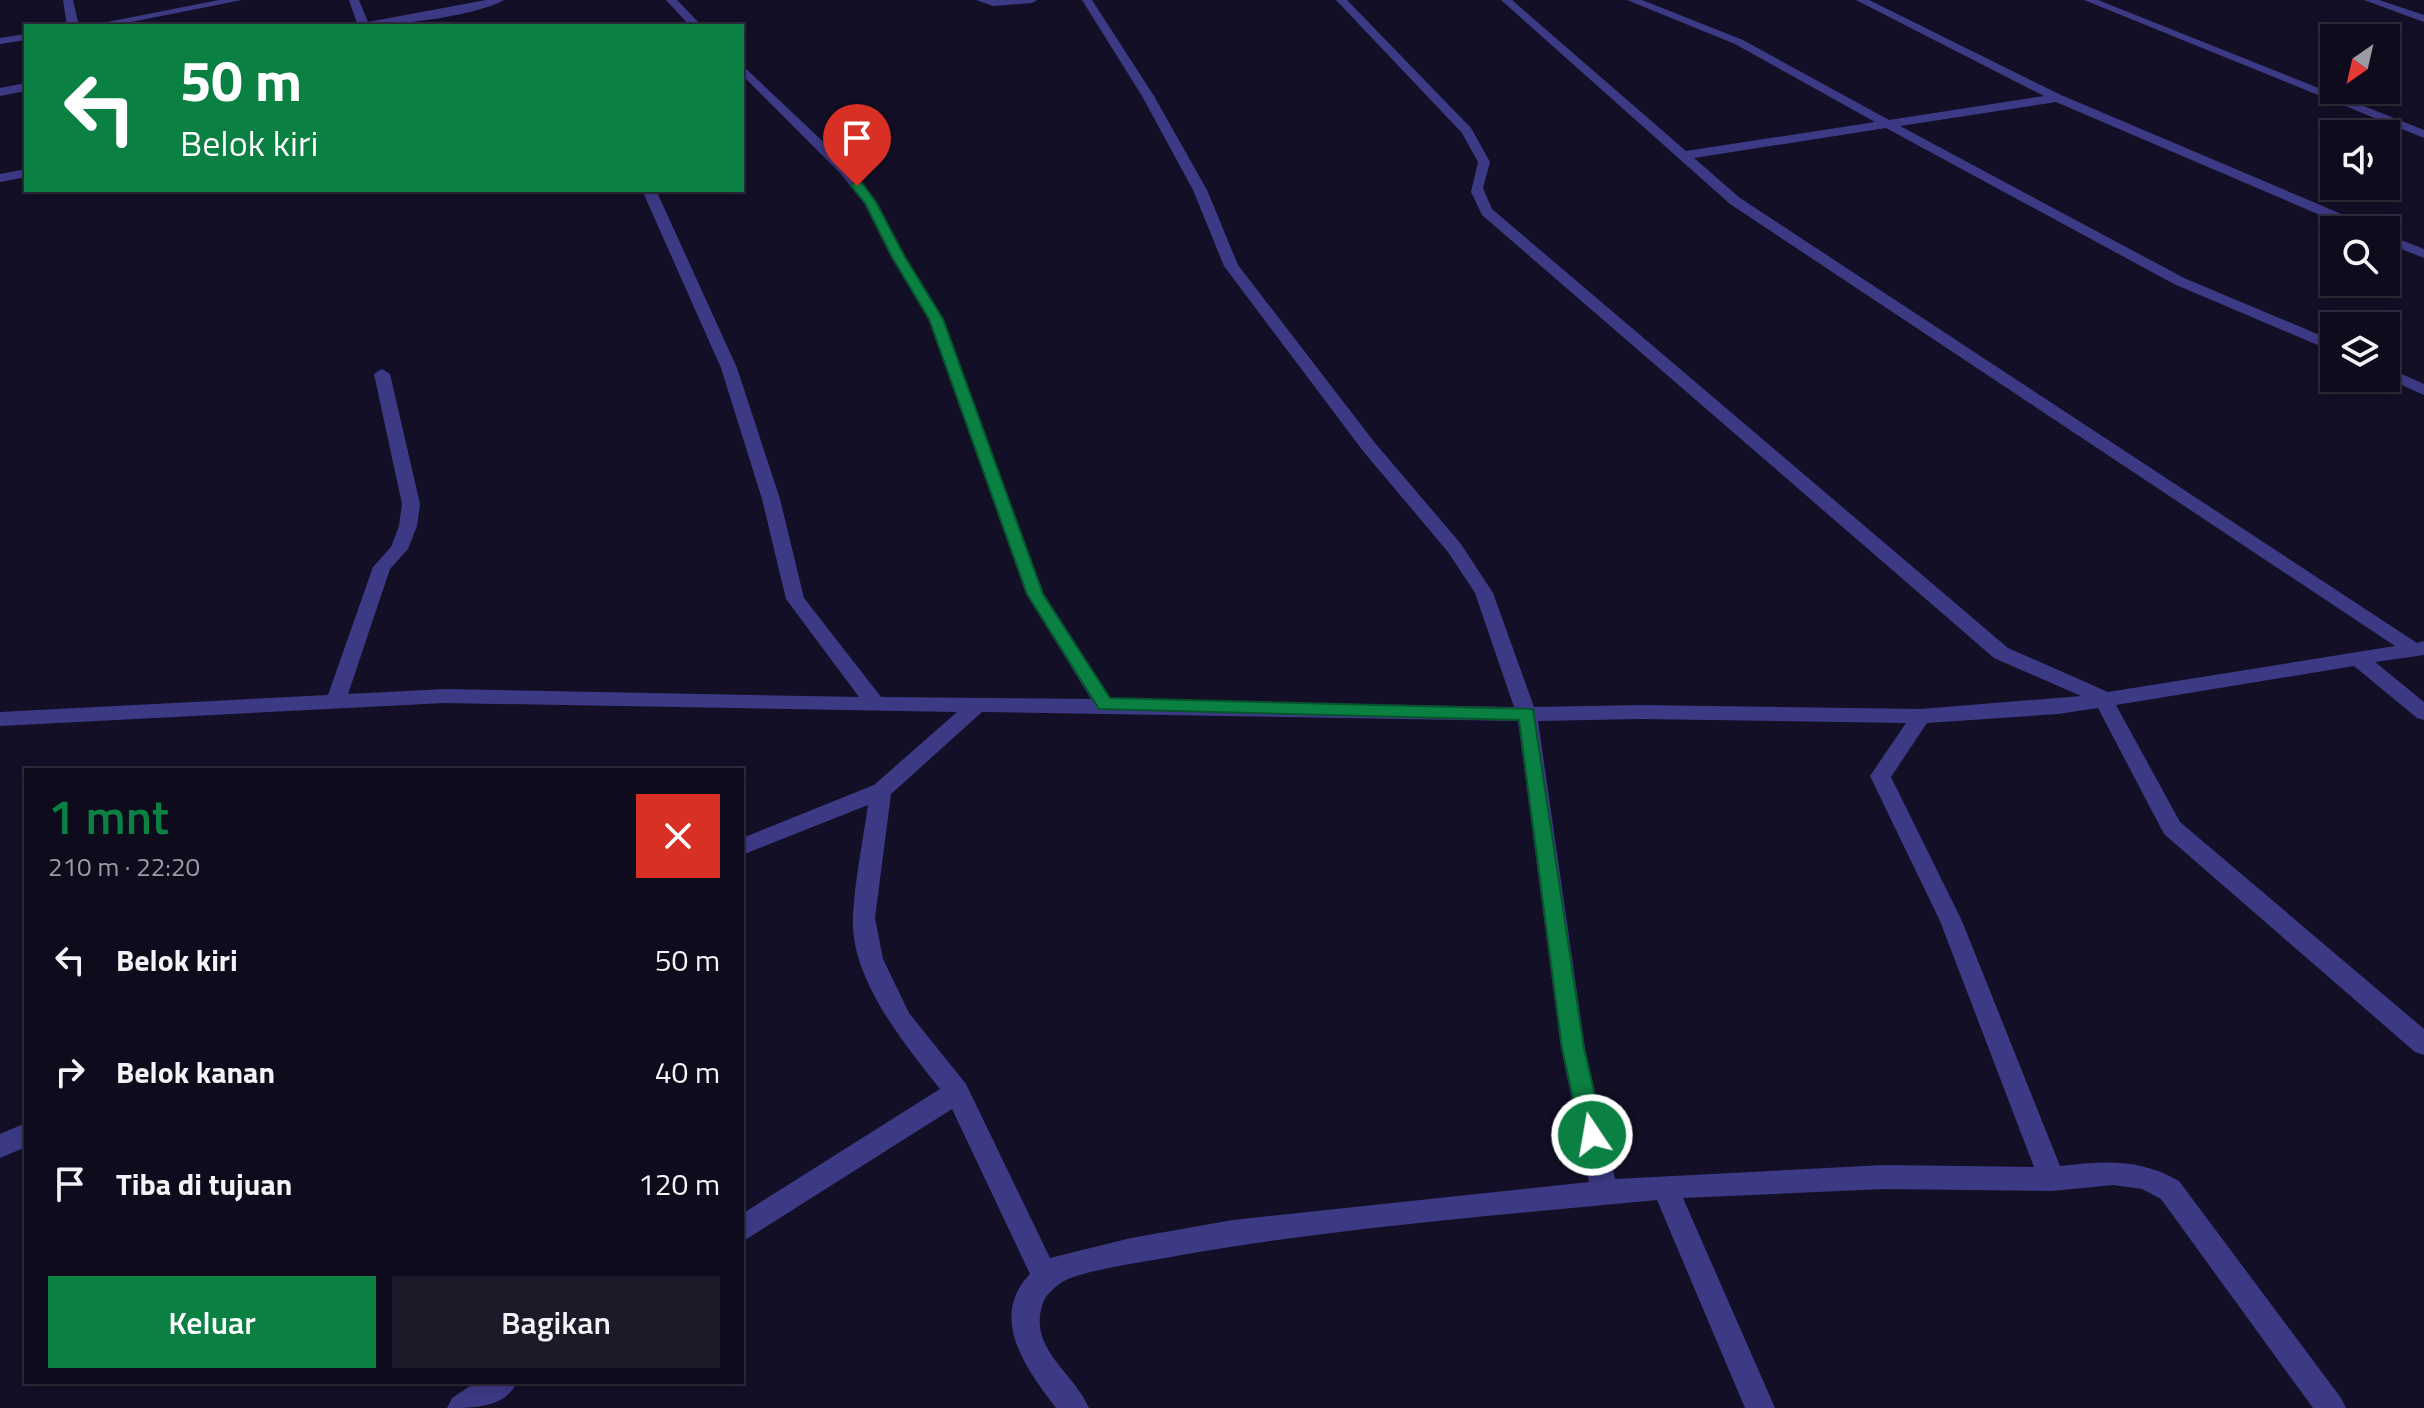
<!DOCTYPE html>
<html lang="id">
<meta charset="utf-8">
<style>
:root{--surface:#0e0b1c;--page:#1c1929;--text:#f1f3f6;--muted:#9b9ba3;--line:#2e2b3b;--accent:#0b8043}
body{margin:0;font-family:"Titillium Web",sans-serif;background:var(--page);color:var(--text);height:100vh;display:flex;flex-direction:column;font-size:30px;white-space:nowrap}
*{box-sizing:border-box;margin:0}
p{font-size:26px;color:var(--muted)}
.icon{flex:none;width:44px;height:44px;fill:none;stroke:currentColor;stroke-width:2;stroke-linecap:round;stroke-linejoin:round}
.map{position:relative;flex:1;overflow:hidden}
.details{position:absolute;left:24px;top:768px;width:720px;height:616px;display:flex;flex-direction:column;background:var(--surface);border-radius:0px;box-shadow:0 4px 12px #0003,0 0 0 2px var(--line)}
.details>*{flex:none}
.hud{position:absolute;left:24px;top:24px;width:720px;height:168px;border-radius:0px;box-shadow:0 4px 12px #0003,0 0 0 2px var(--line);background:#0b8043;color:#fff;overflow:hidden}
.needle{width:52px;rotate:214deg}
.fabs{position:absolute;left:2320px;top:24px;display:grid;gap:16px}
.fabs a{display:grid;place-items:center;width:80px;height:80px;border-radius:0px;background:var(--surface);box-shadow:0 4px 12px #0003,0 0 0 2px var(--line);font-size:40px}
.pin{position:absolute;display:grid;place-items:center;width:68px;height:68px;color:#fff;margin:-82px -34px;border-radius:50% 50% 50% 0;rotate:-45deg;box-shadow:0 0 8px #0007}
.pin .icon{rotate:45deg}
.me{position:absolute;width:88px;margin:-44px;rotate:348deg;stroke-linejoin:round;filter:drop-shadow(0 0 6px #0008)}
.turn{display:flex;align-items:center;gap:28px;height:168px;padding:0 24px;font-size:36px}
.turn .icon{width:104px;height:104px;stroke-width:2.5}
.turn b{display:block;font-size:56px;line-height:68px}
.round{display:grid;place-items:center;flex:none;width:84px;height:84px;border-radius:0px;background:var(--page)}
.headline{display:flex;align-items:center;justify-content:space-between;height:136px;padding:0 24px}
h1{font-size:48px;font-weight:600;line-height:60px;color:var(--accent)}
.cta{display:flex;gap:16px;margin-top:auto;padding:16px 24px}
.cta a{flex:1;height:92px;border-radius:0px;background:var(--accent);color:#fff;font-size:32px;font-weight:600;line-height:92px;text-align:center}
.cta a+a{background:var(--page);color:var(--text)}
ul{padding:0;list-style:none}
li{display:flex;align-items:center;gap:24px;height:112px;padding:0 24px}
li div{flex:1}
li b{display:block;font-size:30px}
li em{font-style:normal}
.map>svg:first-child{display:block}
</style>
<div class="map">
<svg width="2424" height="1408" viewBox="0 0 2424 1408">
<rect width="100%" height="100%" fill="#130f26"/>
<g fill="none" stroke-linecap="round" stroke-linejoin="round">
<!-- minor -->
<path fill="#3d3a85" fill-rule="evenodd" d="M63,0H73L79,26H67Z
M219,0H242L111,26H87Z
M349,0H359L368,22L486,0H504C477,16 392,26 358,26Z
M666,0H677L702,26H690Z
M976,0H1037L1032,3L993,6Z
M1082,0H1092L1154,96L1207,190L1238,265L1375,443L1461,544L1493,593L1534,707L1640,705L1921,709L2081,696L1994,658L1482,215L1471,192L1478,162L1462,133L1336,0H1347L1471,128L1490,162L1483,188L1492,209L2008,648L2108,692L2395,646L1730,204L1501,0H1512L1686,151L1875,122L1735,44L1627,0H1642L1743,40L1889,120L2044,96L1856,0H1869L2061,95L2372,227L2374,230H2355L2056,102L1900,126L2184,278L2334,341V352L2174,284L1886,128L1694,158L1740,198L2417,643L2424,641V655L2375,662L2424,702V720L2417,718L2354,666L2116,705L2180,822L2424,1029V1055L2415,1052L2164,834L2098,708L2058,714L1927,723L1891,777L1962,921L2060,1166C2104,1161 2139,1158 2179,1181L2341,1398L2346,1408H2313L2161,1199L2142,1189L2113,1185L2052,1191L1884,1189L1683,1198L1775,1408H1745L1657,1200C1498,1215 1335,1228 1176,1256C1150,1261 1084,1270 1064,1281C1057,1285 1045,1295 1043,1303C1027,1348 1073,1371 1089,1408H1056C1028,1371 987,1318 1030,1274L952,1109L742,1242V1214L940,1089C904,1043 849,978 853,915C855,879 863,841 868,805L742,855V838L874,785L957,712L444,703L0,726V712L328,695L373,567L391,547L399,526L402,504L374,374L382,369L390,374L420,504L417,526L408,549L390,569L348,694L444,689L859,697L786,599L762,499L721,368L642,190H656L737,368L780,499L804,598L881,697L1091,699L1026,594L929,319L891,257L864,203L840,173L742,75V65L850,167L877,202L905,257L943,319L1044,594L1111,699L1514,707L1475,593L1448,552L1363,451L1224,266L1193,190L1142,96ZM982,712L1518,721L1561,1048L1589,1182L1233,1220L1131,1238L1050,1258L966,1084L909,1013L883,959L875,918L891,794ZM1640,719L1906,723L1870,776L1940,921L2034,1167L1884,1165L1615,1179L1585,1048L1538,721Z
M2084,0H2098L2424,130V138Z
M2364,0H2379L2424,15V22Z
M26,34V40L0,44V38Z
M26,83V91L0,96V88Z
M26,169V177L0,182V174Z
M2386,234L2424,249V258L2386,243Z
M2386,367L2424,384V395L2386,378Z
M26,1123V1147L0,1158V1134Z
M476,1382H517C505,1408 474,1408 447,1408L452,1398Z"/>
</g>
<!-- route -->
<path fill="#0b8043" stroke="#07532c" stroke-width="2" d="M853,183H862L876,202L905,257L943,319L1043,594L1110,698L1533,709L1584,1048L1604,1135L1600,1143L1592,1146L1584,1143L1581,1135L1562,1048L1519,720L1099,709L1027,594L929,319L892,257L865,203L851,186Z"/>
</svg>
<div class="fabs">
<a><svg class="needle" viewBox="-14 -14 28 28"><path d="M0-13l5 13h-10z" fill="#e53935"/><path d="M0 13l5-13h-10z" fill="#9b9ba3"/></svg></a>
<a><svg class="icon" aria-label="sound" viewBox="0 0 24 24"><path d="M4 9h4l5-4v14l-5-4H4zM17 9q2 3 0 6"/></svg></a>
<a><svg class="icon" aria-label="search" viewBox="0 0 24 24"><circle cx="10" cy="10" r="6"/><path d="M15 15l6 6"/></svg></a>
<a><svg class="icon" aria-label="layers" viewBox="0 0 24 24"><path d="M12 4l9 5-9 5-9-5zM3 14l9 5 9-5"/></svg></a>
</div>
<div class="pin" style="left:857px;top:186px;background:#d93025"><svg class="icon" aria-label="arrive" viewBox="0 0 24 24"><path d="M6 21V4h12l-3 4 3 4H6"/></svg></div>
<svg class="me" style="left:1592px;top:1135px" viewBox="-20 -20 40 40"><circle r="17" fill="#0b8043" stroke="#fff" stroke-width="3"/><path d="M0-11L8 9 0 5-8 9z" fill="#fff"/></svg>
<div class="hud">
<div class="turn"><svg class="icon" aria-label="left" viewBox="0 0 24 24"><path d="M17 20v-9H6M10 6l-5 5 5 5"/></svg><div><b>50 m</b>Belok kiri</div></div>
</div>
<section class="details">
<div class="headline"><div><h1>1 mnt</h1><p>210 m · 22:20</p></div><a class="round" style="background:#d93025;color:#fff"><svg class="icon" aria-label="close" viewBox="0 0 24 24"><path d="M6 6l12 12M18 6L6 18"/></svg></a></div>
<ul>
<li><svg class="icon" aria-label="left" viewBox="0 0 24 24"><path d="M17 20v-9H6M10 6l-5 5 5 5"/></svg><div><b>Belok kiri</b></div><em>50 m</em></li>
<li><svg class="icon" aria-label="right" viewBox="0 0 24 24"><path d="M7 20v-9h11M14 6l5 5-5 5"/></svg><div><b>Belok kanan</b></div><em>40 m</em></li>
<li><svg class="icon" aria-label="arrive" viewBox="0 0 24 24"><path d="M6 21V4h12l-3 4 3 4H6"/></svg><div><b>Tiba di tujuan</b></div><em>120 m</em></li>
</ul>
<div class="cta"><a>Keluar</a><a>Bagikan</a></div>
</section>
</div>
